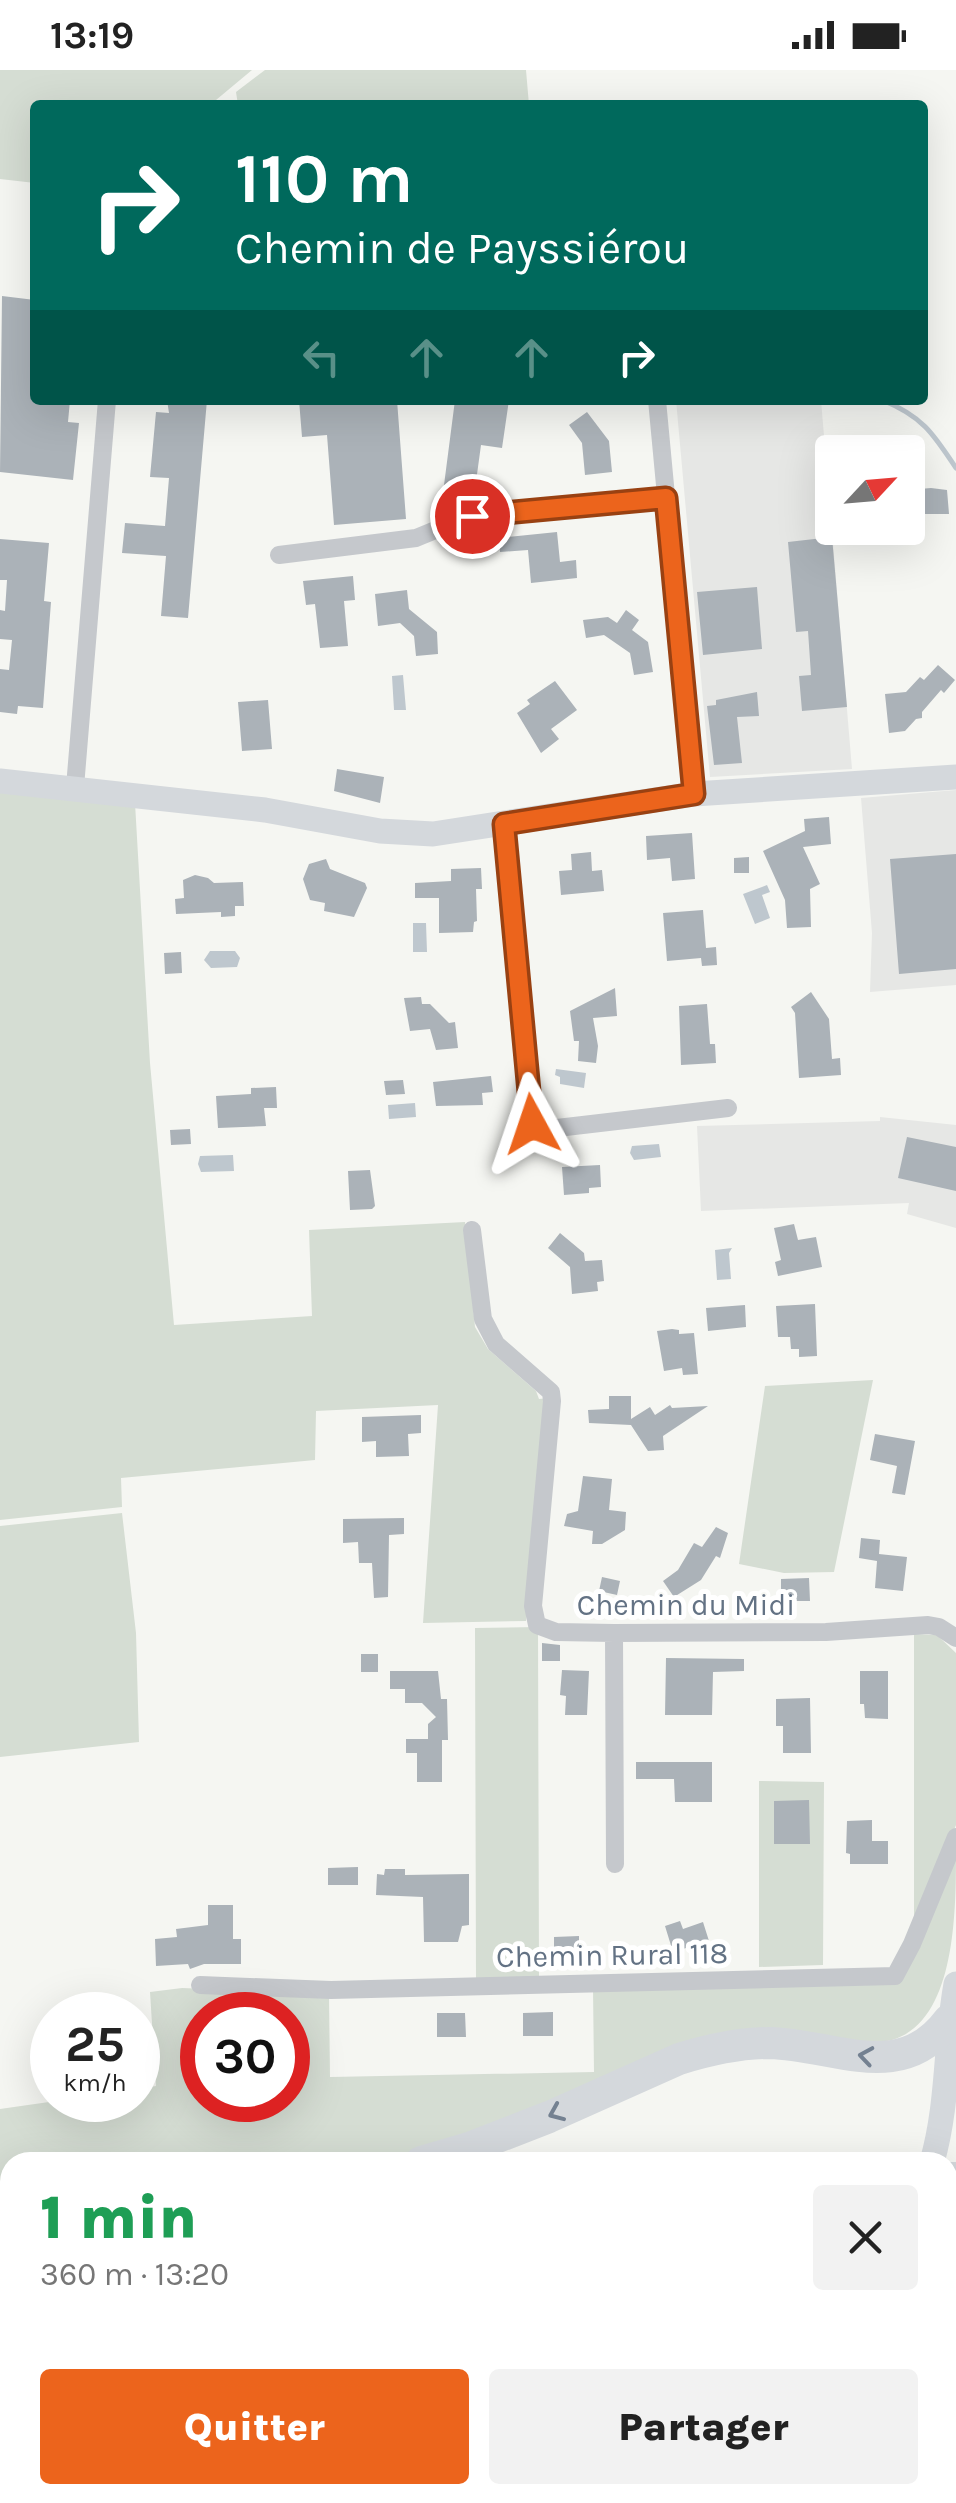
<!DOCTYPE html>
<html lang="fr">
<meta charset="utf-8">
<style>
:root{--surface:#fff;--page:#f2f2f2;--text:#222;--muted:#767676;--accent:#ec641c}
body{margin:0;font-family:Karla,sans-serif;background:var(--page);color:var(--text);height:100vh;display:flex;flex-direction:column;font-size:38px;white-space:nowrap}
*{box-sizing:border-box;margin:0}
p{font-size:32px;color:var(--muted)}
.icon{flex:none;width:55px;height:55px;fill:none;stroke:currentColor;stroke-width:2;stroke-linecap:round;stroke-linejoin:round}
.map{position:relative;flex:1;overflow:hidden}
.details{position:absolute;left:0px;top:2082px;width:958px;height:352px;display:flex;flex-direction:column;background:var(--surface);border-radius:30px 30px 0 0;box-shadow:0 10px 40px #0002}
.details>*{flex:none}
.hud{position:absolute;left:30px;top:30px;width:898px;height:305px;border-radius:10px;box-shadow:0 10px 40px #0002;background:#00695c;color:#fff;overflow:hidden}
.needle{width:65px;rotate:64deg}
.controls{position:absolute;left:815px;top:365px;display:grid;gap:20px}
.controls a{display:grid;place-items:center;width:110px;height:110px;border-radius:10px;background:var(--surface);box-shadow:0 10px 40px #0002;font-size:50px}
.speed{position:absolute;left:30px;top:1922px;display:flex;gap:20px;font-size:50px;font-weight:700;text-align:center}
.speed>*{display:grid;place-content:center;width:130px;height:130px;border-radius:50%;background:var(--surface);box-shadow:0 10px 40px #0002;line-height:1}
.speed small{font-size:25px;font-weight:400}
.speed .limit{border:15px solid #d22;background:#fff;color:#111}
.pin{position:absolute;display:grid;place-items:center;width:85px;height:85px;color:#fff;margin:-42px;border:5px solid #fff;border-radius:50%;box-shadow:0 2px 10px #0007}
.me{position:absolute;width:110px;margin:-55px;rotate:355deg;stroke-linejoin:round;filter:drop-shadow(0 0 8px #0008)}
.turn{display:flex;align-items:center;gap:35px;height:210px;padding:0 40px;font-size:45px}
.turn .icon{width:130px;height:130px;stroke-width:2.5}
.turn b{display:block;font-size:70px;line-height:85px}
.lanes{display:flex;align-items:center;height:95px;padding:0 40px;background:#0003;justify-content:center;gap:50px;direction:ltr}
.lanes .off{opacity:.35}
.round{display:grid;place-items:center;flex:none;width:105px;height:105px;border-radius:10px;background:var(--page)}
.overview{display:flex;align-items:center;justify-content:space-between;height:170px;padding:0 40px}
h1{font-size:60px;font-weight:800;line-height:75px;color:#1e9e55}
.primary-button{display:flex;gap:20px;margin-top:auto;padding:20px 40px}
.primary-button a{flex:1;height:115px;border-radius:10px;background:var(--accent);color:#fff;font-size:40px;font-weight:800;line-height:115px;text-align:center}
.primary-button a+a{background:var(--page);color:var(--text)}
.status{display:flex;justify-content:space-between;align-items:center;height:70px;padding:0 50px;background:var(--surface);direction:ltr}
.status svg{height:28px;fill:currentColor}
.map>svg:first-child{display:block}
</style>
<div class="status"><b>13:19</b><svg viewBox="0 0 49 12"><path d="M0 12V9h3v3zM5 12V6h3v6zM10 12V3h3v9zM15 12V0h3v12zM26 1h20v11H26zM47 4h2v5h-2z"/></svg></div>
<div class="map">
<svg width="956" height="2433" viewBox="0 0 956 2433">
<rect width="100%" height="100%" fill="#f5f6f2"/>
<!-- built -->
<path fill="#e6e7e5" d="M676,330H821L852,699L710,707Z
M956,720V915L870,922L872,863L861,728Z
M880,1047L956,1055V1158L907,1144L909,1133L701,1141L697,1056L880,1051Z"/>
<!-- green -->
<path fill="#d5ddd3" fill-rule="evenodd" d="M0,0H252L210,35H35V113L0,109Z
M265,0H526L529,35H238L236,22Z
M0,722L135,733L150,993L174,1255L312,1246L309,1160L465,1152L475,1257L488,1279L536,1321L539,1329L549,1328L526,1551L423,1553L438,1335L316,1341L315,1390L121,1408L122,1437L0,1450Z
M873,1310L834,1502L784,1503L739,1494L765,1316Z
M122,1443L136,1563L139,1672L0,1687V1456Z
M538,1557L539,1907L476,1909L475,1558Z
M914,1564L937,1565L956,1583V1755L914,1859Z
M759,1711L824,1712L823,1895L759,1897Z
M956,1780C956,1842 956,1951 892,1970C866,1977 833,1967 807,1963L395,2092H10V2133L0,2135V2039L63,2030H138V2019L156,2016L150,1922L182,1918L329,1924L330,2007L594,2002L593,1918L877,1911L883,1915L900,1907ZM202,1945H288V2030H202Z"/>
<!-- water -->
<path fill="#bec7ce" d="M403,605L406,640H394L392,606Z
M767,815L770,822L762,825L770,848L755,854L743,824Z
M413,853H426L427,882H413Z
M210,881H235L240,888L237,897L211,898L204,890Z
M556,999L586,1003L584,1018L560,1014V1007L555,1005Z
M415,1033L416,1047L389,1049L388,1035Z
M659,1074L661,1087L634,1090L630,1083L632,1076Z
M233,1085L234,1101L201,1102L198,1094L200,1086Z
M732,1178L729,1183L731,1209L717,1210L715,1180Z"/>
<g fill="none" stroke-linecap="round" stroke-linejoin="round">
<!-- stream -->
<path stroke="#bec7ce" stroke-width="5" d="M882,330C922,346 933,363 956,398"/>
</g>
<!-- building -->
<path fill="#abb2b8" d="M2,226L35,230V330H70L68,352L79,353L73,410L0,402Z
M167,330H207L188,548L161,546L166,486L122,483L125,453L165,456L169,408L150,407L156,342L169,343Z
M299,330H397L406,449L334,455L327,365L302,367Z
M455,330H509L502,378L481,375L475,419L444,415Z
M587,342L609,371L612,402L585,405L582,373L569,355Z
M931,418L947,420L949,444H908V420Z
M557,462L560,492L576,490L577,508L531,513L528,480L500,482L499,468Z
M832,467L847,637L802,641L799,606L811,605L808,561L796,562L788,472Z
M0,469L49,473L44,531L51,532L43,638L18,636L17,644L0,642V599L9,600L12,570L0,569V540L5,541L7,510H0Z
M353,506L355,530L344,531L348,576L320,578L315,534L306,535L303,511Z
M757,517L762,579L703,585L697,522Z
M407,520L409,539L437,562L438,584L416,586L414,566L400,553L378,556L375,524Z
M626,540L639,550L632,560L648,572L653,602L634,605L630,583L604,565L586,568L583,550L608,547L617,553Z
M938,595L955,610L944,623L941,620L922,642V648L916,649L905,661L889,663L885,624L906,622L920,607L924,610Z
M555,611L577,640L551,659L559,669L541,683L517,643L530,634L527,630Z
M757,622L759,646L737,647L742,693L714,695L707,636L716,635V630Z
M268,630L272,679L242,681L238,632Z
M337,699L384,707L380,733L334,721Z
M829,747L831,774L803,777L820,814L810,819L811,857L787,858L785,830L763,781L805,761L804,749Z
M692,763L695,809L672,811L670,788L647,790L646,766Z
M591,782L592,801L602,800L604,821L561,825L559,801L572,800L571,784Z
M956,784V899L899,904L890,789Z
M749,787V803H734V788Z
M326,789L330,799L365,813L367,818L354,847L324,841L325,833L310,830L303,809L309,794Z
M481,798L482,819H476L477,851L474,852L473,862L439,863V828H415V813L451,811V799Z
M195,805L208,808L214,813L243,812L244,836H235V846L221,847V842L176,844L175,829L184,828L183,810Z
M703,840L706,878L716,877L717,895L702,896L701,888L667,891L663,843Z
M181,882L182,903L165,904L164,883Z
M615,918L617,946L593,948L598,976L596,993L578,991L579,971H574L570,941Z
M811,922L829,949L832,989L840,988L841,1005L799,1008L795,943L791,937Z
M421,927L422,934H430L449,953L455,952L458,978L436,980L430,959L410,961L404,928Z
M707,934L710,974H715L716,993L681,995L679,936Z
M491,1006L493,1022L482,1023L483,1035L436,1036L433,1012Z
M403,1010L405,1024L386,1025L384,1011Z
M276,1017L277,1038H264L266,1056L218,1058L216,1026L251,1024V1018Z
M190,1059L191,1074L171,1075L170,1060Z
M907,1067L956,1077V1121L898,1108Z
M600,1095L601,1117L589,1118V1123L564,1125L562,1097Z
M370,1100L375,1136L372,1139L350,1140L348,1101Z
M794,1154L798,1170L816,1167L822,1197L778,1206L775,1192L781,1190L774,1158Z
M560,1163L584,1183L585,1191L602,1190L604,1211L597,1212L598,1221L572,1224L570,1197L548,1178Z
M815,1234L817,1286L799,1287V1279H791L790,1267H778L776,1236Z
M745,1235L746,1257L708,1261L706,1238Z
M672,1259L679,1260V1264L694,1263L698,1304L683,1305L682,1298L664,1301L657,1261Z
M609,1326H631V1349L650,1337L655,1345L670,1335L672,1338L708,1336L663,1366L664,1380L648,1381L631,1355L589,1353L588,1340L609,1339Z
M421,1345V1363L408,1364L409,1386L376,1387V1371L362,1372V1347Z
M875,1364L915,1371L905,1425L892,1423L897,1396L870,1390Z
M583,1406L612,1409L609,1440L626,1442L625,1460L602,1474H592L593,1461L564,1456L567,1444L578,1441Z
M404,1448V1464L389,1465L388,1527L374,1528L372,1493H359L358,1472L343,1473V1449Z
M716,1457L728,1463L720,1488L716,1486L701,1510L674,1527L663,1511L678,1500L694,1473L702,1477Z
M861,1468L880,1470L879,1484L907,1487L903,1521L875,1518L877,1491L859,1488Z
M602,1507L620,1511L617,1525L599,1521Z
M809,1508L810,1531H781V1509Z
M542,1573L560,1575V1591H542Z
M361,1584H378V1602H361Z
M666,1588L744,1589V1601L713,1602L712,1645H665Z
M562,1600L589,1601L587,1645H565L566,1626L560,1625Z
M390,1601H438L441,1629H447L448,1670H442V1712H417V1683H406V1669H428V1654L436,1647L422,1633H405V1619H390Z
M860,1601H888V1649L865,1648L864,1634H860Z
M810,1628L811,1683H783V1656H776V1629Z
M636,1692H712V1732H675L674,1709H636Z
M809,1730L810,1774H774V1731Z
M872,1750V1771H888V1794H850V1784L846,1783L847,1751Z
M358,1797V1815H328V1798Z
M385,1799H405V1805L469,1804V1855L462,1856L458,1872H424L423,1827L376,1825L377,1804L384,1805Z
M208,1835H233V1869H241V1894H204L190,1899L188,1894L156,1896L155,1869L177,1867L176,1859L208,1855Z
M680,1851L683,1859L703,1852L709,1871L673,1882L665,1856Z
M579,1866V1886L568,1887V1891L554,1892V1867Z
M553,1942V1966H523V1943Z
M437,1943H465L466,1967H437Z"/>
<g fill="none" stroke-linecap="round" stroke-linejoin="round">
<!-- street -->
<path stroke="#c5c8cc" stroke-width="18" d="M657,330L694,724
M279,485L416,468L472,445L666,428
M75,717L107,330
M504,753L532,1054L540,1060L728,1038
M472,1160L483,1249L496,1274L551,1322L552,1331L533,1536L537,1555L556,1562L614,1563L826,1562L928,1555L939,1557L956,1568
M614,1563L615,1794
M200,1915L331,1920L895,1906L912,1874L956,1767"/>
<!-- secondary -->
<path stroke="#d4d8dc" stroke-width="25" d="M0,711L265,740L380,761L433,764L694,724L956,707
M932,2092C949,2032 945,1974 956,1914
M855,2425L857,2433"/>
<!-- highway -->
<path stroke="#d4d8dc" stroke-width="32" d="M421,2092L472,2077L549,2047L679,1989C708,1980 739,1973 770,1973C837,1975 901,2015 949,1950
M948,2108H956
M948,2133H956
M0,2170L10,2167
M0,2195L10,2193
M948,2314L956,2305"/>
</g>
<!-- one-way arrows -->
<defs><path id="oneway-chevron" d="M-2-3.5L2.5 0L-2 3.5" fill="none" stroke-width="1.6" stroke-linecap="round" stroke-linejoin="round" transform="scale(2.5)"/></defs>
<g stroke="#748191">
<use href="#oneway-chevron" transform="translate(866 1986) rotate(-171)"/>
<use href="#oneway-chevron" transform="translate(556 2043) rotate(157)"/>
</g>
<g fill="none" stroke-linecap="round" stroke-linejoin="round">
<defs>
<path id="route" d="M472,446L666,428L694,724L504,754L532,1054"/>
</defs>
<!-- route casing -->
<use href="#route" stroke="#994112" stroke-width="25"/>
<!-- route -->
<use href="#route" stroke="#ec641c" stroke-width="18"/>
</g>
<g text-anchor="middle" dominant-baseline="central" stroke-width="10" stroke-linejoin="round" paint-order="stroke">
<!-- street labels -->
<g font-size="30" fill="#637284" stroke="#fff">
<text x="686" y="1535">Chemin du Midi</text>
<text transform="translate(612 1885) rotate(-1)">Chemin Rural 118</text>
</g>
</g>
</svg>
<div class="controls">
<a><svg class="needle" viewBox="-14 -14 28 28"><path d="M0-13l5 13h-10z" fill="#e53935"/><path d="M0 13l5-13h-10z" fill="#767676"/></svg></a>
</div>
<div class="speed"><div>25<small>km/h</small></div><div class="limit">30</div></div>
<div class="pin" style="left:472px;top:446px;background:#d93025"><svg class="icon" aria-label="arrive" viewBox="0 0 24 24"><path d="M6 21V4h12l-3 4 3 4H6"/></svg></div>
<svg class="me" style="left:532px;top:1054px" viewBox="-20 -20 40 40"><path d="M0-17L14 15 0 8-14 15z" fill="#ec641c" stroke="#fff" stroke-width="4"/></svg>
<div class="hud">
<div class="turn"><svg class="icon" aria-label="right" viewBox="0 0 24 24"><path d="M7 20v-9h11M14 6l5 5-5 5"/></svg><div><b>110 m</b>Chemin de Payssiérou</div></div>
<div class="lanes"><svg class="icon off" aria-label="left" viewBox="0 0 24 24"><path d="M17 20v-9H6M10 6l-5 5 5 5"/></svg><svg class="icon off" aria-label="ahead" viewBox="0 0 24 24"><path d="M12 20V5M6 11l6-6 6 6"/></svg><svg class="icon off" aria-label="ahead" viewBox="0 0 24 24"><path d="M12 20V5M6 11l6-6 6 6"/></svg><svg class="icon" aria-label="right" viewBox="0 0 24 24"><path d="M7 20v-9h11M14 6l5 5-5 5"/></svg></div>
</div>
<section class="details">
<div class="overview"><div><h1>1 min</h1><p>360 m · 13:20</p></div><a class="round"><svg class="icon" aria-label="close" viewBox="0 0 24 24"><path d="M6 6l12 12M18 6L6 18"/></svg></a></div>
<div class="primary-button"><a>Quitter</a><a>Partager</a></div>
</section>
</div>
